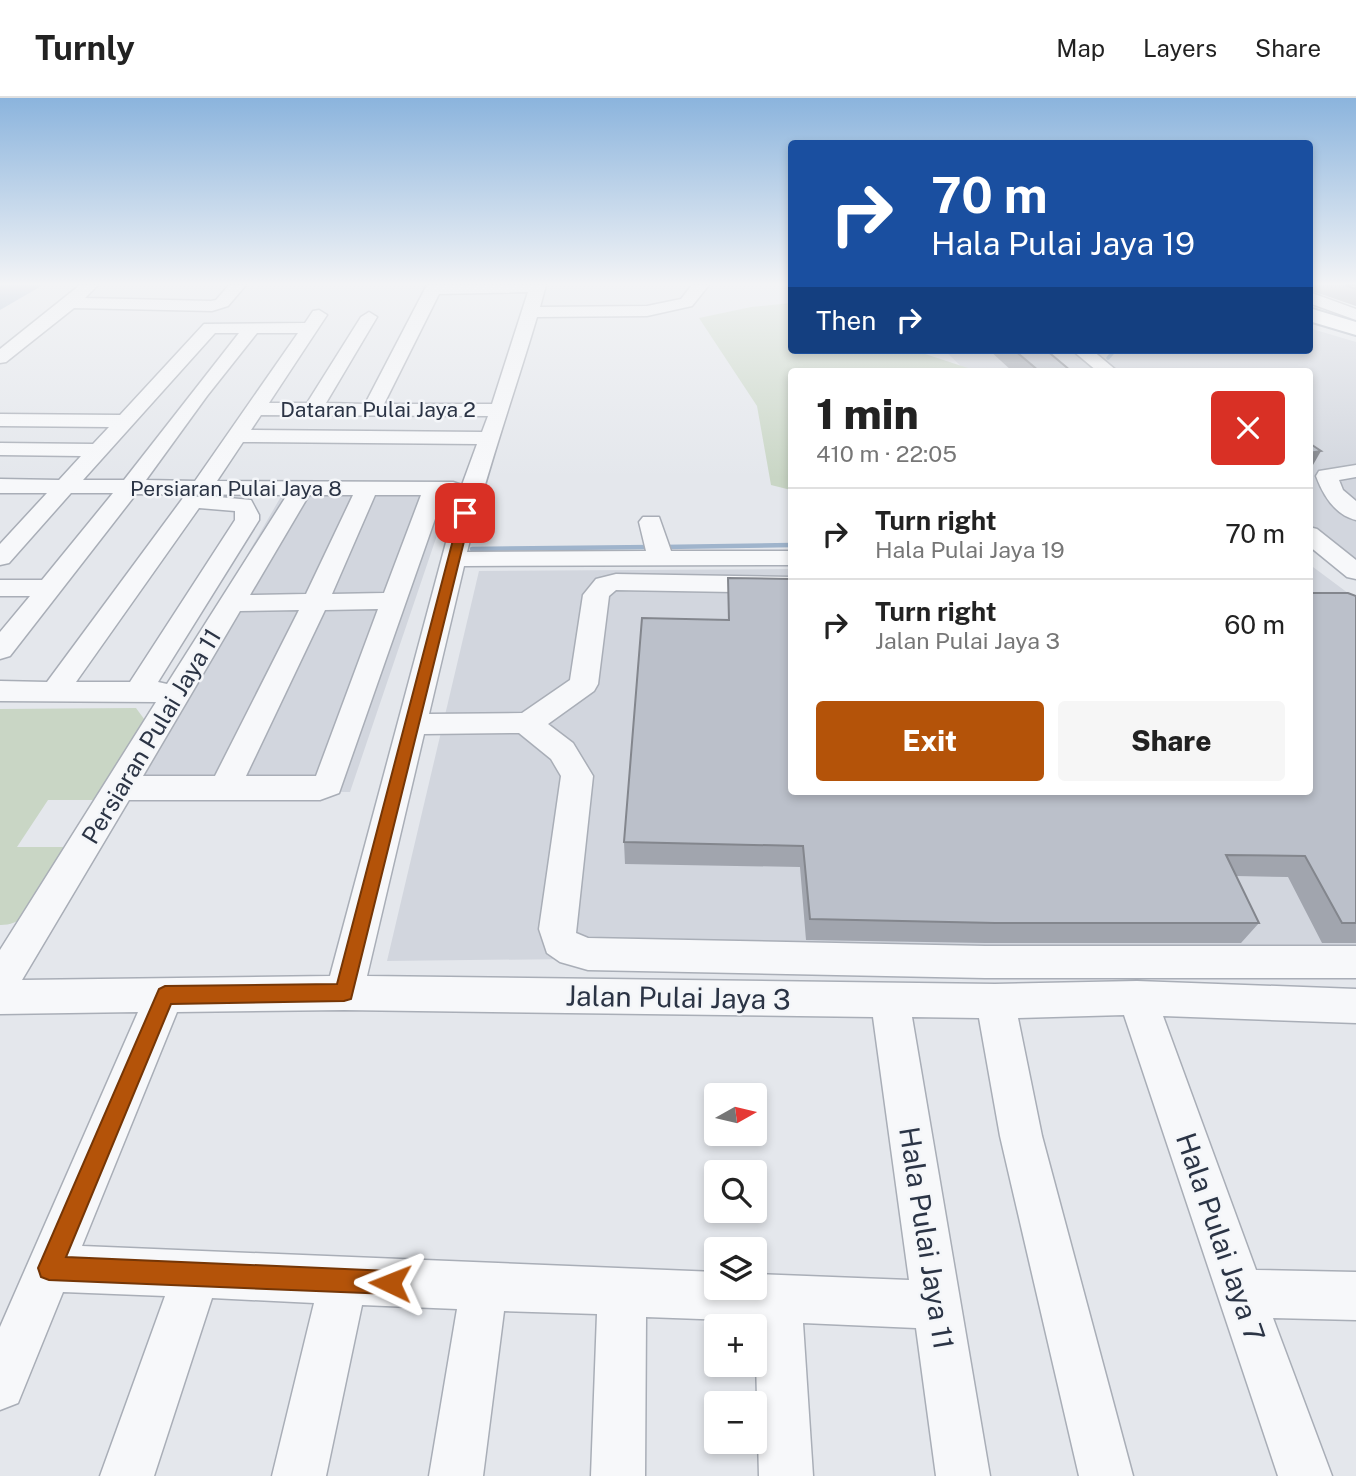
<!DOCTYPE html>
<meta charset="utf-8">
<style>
:root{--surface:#fff;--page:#f6f6f6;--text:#222;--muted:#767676;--line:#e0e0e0;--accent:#b45309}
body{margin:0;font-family:"Public Sans",sans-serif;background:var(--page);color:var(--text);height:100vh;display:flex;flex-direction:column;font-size:26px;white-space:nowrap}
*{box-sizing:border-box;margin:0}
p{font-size:23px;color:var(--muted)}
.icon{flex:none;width:38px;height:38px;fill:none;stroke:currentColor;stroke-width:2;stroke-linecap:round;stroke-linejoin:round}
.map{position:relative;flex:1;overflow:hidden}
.details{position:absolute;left:788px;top:270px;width:525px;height:427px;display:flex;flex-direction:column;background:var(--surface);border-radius:7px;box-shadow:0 4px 10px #0003}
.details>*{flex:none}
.top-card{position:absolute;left:788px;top:42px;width:525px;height:214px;border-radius:7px;box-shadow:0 4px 10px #0003;background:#1a4fa0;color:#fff;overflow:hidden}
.needle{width:46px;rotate:82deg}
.buttons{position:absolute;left:704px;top:985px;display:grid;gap:14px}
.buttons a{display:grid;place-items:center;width:63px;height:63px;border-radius:7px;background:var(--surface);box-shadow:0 4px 10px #0003;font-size:35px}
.pin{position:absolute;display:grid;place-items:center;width:60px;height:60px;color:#fff;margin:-30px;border-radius:14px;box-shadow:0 4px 10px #0006}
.me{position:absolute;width:77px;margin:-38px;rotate:272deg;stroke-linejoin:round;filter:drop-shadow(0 0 5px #0008)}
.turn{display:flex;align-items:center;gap:24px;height:147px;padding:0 28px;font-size:32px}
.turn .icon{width:91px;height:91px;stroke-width:2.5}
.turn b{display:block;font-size:49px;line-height:60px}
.then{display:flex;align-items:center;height:66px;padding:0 28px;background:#0003;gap:14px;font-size:26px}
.round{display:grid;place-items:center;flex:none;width:74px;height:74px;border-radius:7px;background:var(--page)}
.summary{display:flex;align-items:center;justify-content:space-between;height:119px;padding:0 28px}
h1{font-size:42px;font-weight:800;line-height:52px}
.cta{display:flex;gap:14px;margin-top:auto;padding:14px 28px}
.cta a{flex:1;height:80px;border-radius:7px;background:var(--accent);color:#fff;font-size:28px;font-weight:800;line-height:80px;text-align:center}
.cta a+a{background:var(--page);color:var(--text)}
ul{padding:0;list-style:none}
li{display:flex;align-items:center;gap:21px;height:91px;padding:0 28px;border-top:2px solid var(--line)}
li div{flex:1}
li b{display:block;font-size:26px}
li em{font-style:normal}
header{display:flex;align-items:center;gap:42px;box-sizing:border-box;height:98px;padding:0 35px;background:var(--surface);border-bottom:2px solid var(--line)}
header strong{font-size:33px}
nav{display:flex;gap:38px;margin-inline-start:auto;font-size:24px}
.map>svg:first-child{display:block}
</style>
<header>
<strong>Turnly</strong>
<nav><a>Map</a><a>Layers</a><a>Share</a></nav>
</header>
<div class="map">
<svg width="1356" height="1378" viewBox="0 0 1356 1378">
<rect width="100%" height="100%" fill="#e4e7ec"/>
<!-- built -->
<path fill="#d2d6de" d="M1309,230L1356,244V464L1309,427V273H966L944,252H1309Z
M290,383L455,384L350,694L111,692Z
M1309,466L1356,501V852L387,863L479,473L791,471V693H1309Z"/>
<!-- green -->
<path fill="#c9d6c5" d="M791,205V252H913L977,273H791V392L771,387L757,308L699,220L751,209Z
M136,610L147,625L99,702H48L17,749H71C54,776 37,828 0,827V611Z"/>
<!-- water -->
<path fill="#9fb4cc" d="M0,187H43L0,212Z"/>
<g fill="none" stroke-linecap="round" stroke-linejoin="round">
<!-- stream-far1 -->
<path stroke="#9fb4cc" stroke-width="3.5" d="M1108,260L1115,252"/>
<!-- stream -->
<path stroke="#9fb4cc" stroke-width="4.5" d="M663,449L791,447
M472,451L652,449"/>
<defs>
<path id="minor" d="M80,187H98L85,200L211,203L216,202L229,187H246L228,208L212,213L74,210L6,264L0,265V251Z
M427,187H546L540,209L647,208L681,201L692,187H709L692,208L647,218L537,219C514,297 486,374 467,454L646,453L639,424L643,419H659L671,453H791V467L464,468L429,616L522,615L570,582L583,497L596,481L616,476L791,479V495L616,492L609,498L598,586L594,593L548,626L573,645L593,678L576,835L588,840L985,848H1356V880H985L588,872L560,864L547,855L539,831L561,678L551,661L519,635L424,636L367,878L995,886L1137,883L1356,891V925L1163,918L1256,1172L1356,1174V1222L1273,1220L1332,1378H1278L1124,917L1018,920L1042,1038L1133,1378H1079L1000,1038L979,920L912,919L990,1378H936L916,1230L803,1225L813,1378H759L755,1223L646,1219L645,1378H591L597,1216L504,1213L483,1378H429L457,1211L362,1207L326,1378H272L314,1205L212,1200L154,1378H100L165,1198L63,1194L18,1305L0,1312V1229L138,914L0,916V852L156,604L0,603V583L47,584L183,400L207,398L251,402L259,417V422L158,584L167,586L287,397L136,396L10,558L0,561V534L30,498H0V482H42L113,395H71L9,465L0,467V446L47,395H0V381L59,382L81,358L0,357V345L93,346L109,329L0,328V316L120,317L204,226L305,225L313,213L319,212L327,217L269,305H307L361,219L369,214L377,219L326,305L365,306ZM528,194L492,306H384L439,196ZM215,235H239L124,382H83ZM257,235H298L195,383L146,382L207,298ZM261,317L488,318L482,334L251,332ZM243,344L477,346L462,387L453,384L217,383ZM459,396L330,878L22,882L129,702H320L339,695L443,398ZM309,397H353L306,496L250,497ZM375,397H421L384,495L332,496ZM199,410L235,413V422L130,584H76ZM378,511L316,678H246L325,512ZM299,512L215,678H143L240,513ZM344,912L873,919L909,1182L754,1176V1190H716V1174L82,1148L177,914Z
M1309,194L1356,211V222L1309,205Z
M1072,252H1092L1117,273H1097Z
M1356,367V379L1339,382L1343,392L1356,403V422C1335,417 1323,397 1316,378L1319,373Z
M1309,429L1317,431L1356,462V481L1347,479L1309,448Z"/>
<path id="major" d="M1309,210L1356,224V237L1309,223Z"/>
</defs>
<!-- minor casing -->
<use href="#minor" stroke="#a9aeb7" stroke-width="3"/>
<!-- major casing -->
<use href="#major" stroke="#a3abb8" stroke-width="4"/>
<!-- minor -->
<use href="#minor" fill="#f7f8fa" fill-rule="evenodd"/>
<!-- major -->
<use href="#major" fill="#fff" fill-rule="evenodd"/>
</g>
<!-- wall -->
<path fill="#a1a5ae" d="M1309,187H1356V208L1309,192Z
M989,252H1046L1071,273H1012Z
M728,480L791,693L1356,498V845H1322L1288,779L1236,778L1259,825L1241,845H985L806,842L800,769L625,766L624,744L728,522Z"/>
<!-- shaded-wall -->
<path fill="#83868d" d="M1321,353L1309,374V355Z"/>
<!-- building -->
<path fill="#bbc0ca" stroke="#83868d" stroke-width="2" d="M1346,187H1356V191Z
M1014,252H1046L1071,273H1039Z
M1309,345L1321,353L1309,355Z
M728,480L791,481V693H1309V495H1348L1356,498V825H1342L1305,758L1226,757L1259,825H995L810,821L803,748L624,744L642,520L729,522Z"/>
<!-- sky -->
<linearGradient id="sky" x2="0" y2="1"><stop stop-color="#8bb4dd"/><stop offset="0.49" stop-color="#f3f4f6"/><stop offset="1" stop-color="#f3f4f6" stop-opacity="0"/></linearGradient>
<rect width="1356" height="380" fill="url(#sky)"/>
<!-- route -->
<path fill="#b45309" stroke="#753606" stroke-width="2" d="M465,411L471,415L351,901L344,903L171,906L66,1159L390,1173L398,1176L402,1185L398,1193L390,1196L49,1182L41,1179L38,1170L159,891L165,888L337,886L460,415Z"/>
<g text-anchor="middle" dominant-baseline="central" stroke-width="5" stroke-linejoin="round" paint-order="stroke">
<!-- far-street labels -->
<g font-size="21" fill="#2b3445" stroke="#f4f6f9">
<text x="378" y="311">Dataran Pulai Jaya 2</text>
<text x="236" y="390">Persiaran Pulai Jaya 8</text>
</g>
<!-- street labels -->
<g font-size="24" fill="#2b3445" stroke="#f4f6f9">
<text transform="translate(151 638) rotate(-59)">Persiaran Pulai Jaya 11</text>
</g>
<!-- near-street labels -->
<g font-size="28" fill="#2b3445" stroke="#f4f6f9">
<text transform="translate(678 899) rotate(1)">Jalan Pulai Jaya 3</text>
<text transform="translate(1221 1139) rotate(71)">Hala Pulai Jaya 7</text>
<text transform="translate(927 1140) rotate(81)">Hala Pulai Jaya 11</text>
</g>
</g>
</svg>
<div class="buttons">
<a><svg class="needle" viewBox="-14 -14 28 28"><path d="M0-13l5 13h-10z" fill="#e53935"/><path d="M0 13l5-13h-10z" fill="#767676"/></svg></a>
<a><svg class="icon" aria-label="search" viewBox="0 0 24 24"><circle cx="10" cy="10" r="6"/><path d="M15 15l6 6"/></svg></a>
<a><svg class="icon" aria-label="layers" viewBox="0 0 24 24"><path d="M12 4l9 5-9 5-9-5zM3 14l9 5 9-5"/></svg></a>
<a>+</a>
<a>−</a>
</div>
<div class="pin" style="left:465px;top:415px;background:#d93025"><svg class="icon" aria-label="arrive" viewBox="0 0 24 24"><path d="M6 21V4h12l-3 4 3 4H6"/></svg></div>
<svg class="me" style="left:390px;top:1185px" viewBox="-20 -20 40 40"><path d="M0-17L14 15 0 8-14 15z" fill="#b45309" stroke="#fff" stroke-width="4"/></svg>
<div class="top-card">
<div class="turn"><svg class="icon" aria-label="right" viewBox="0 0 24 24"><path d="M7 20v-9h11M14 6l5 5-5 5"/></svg><div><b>70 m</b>Hala Pulai Jaya 19</div></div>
<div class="then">Then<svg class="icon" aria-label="right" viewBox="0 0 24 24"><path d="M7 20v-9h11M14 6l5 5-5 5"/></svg></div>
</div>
<section class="details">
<div class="summary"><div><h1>1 min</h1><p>410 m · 22:05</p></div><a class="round" style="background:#d93025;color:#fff"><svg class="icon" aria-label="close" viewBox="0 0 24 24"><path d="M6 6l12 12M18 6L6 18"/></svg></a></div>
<ul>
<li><svg class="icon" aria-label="right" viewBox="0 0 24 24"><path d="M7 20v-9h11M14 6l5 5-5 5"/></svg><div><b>Turn right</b><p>Hala Pulai Jaya 19</p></div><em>70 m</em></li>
<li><svg class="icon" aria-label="right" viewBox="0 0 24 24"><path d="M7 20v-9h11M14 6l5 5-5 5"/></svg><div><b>Turn right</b><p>Jalan Pulai Jaya 3</p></div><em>60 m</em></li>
</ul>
<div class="cta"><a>Exit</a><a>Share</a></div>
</section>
</div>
